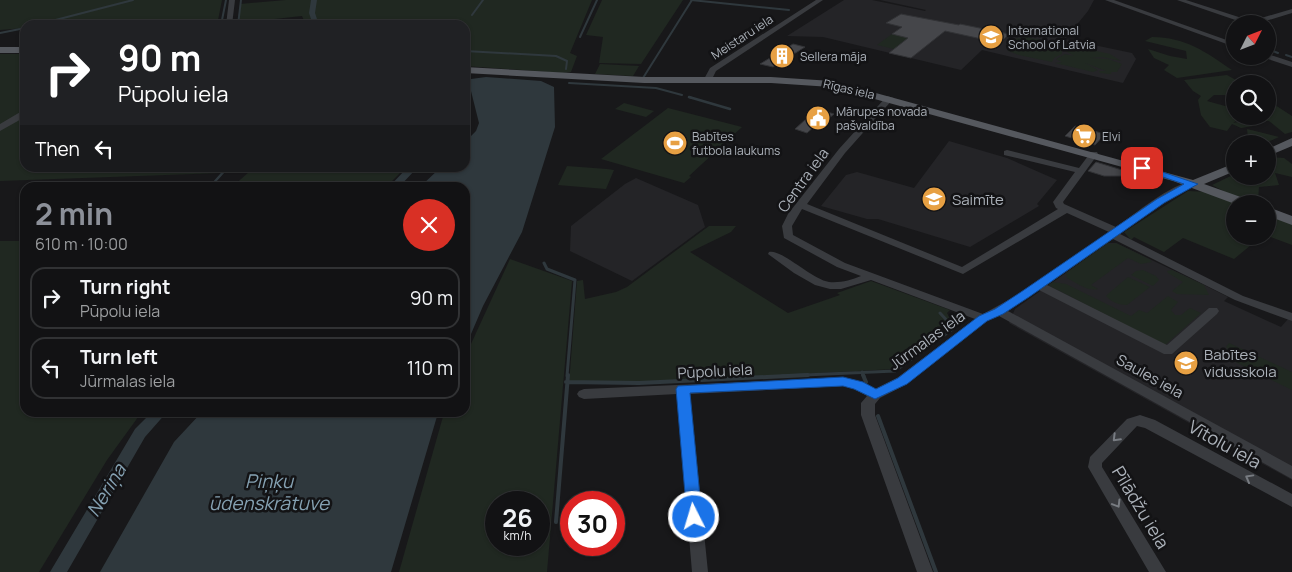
<!DOCTYPE html>
<meta charset="utf-8">
<style>
:root{--surface:#121214;--page:#1b1b1d;--text:#f1f3f6;--muted:#9c9ea0;--line:#313234;--accent:#8c9099}
body{margin:0;font-family:Manrope,sans-serif;background:var(--page);color:var(--text);height:100vh;display:flex;flex-direction:column;font-size:19px;white-space:nowrap}
*{box-sizing:border-box;margin:0}
p{font-size:16px;color:var(--muted)}
.icon{flex:none;width:28px;height:28px;fill:none;stroke:currentColor;stroke-width:2;stroke-linecap:round;stroke-linejoin:round}
.map{position:relative;flex:1;overflow:hidden}
.panel{position:absolute;left:20px;top:182px;width:450px;height:235px;display:flex;flex-direction:column;background:var(--surface);border-radius:15px;box-shadow:0 1px 4px #0004,0 0 0 1px var(--line)}
.panel>*{flex:none}
.banner{position:absolute;left:20px;top:20px;width:450px;height:152px;border-radius:15px;box-shadow:0 1px 4px #0004,0 0 0 1px var(--line);background:#202124;color:#fff;overflow:hidden}
.needle{width:32px;rotate:48deg}
.fabs{position:absolute;left:1226px;top:15px;display:grid;gap:10px}
.fabs a{display:grid;place-items:center;width:50px;height:50px;border-radius:50%;background:var(--surface);box-shadow:0 1px 4px #0004,0 0 0 1px var(--line);font-size:25px}
.speed{position:absolute;left:485px;top:491px;display:flex;gap:10px;font-size:25px;font-weight:700;text-align:center}
.speed>*{display:grid;place-content:center;width:65px;height:65px;border-radius:50%;background:var(--surface);box-shadow:0 1px 4px #0004,0 0 0 1px var(--line);line-height:1}
.speed small{font-size:12px;font-weight:400}
.speed .limit{border:8px solid #d22;background:#fff;color:#111}
.pin{position:absolute;display:grid;place-items:center;width:42px;height:42px;color:#fff;margin:-21px;border-radius:10px;box-shadow:0 2px 8px #0006}
.me{position:absolute;width:55px;margin:-28px;rotate:355deg;stroke-linejoin:round;filter:drop-shadow(0 0 4px #0008)}
.turn{display:flex;align-items:center;gap:18px;height:105px;padding:0 15px;font-size:22px}
.turn .icon{width:65px;height:65px;stroke-width:2.5}
.turn b{display:block;font-size:35px;line-height:42px}
.then{display:flex;align-items:center;height:48px;padding:0 15px;background:#0003;gap:10px;font-size:19px}
.round{display:grid;place-items:center;flex:none;width:52px;height:52px;border-radius:26px;background:var(--page)}
.summary{display:flex;align-items:center;justify-content:space-between;height:85px;padding:0 15px}
h1{font-size:30px;font-weight:700;line-height:38px;color:var(--accent)}
ul{padding:0;list-style:none}
li{display:flex;align-items:center;gap:15px;height:62px;margin:0 10px 8px;padding:0 5px;border:2px solid var(--line);border-radius:15px}
li div{flex:1}
li b{display:block;font-size:19px}
li em{font-style:normal}
.map>svg:first-child{display:block}
</style>
<div class="map">
<svg width="1292" height="572" viewBox="0 0 1292 572">
<rect width="100%" height="100%" fill="#18181a"/>
<!-- built -->
<path fill="#242427" d="M844,0H872L925,11L926,10L880,0H1094L1088,11L1065,39L1132,53L1136,59L1123,83L982,50L961,70L823,37L787,36Z
M949,141L1007,158L1057,180L1037,204L1039,206L970,247L878,219H867L821,206L846,175L857,172L914,188Z
M636,178L698,205L705,227L632,281L570,251L571,226L625,184Z
M1108,243H1116L1204,285L1228,297L1224,301L1281,327L1288,319L1292,320V480L1009,323L1015,309Z"/>
<!-- green -->
<path fill="#202821" fill-rule="evenodd" d="M0,0H222L217,25H25V28L0,30Z
M286,0H592L570,53L577,56L571,72L562,73L465,66V25H306L302,16L238,23L240,4Z
M602,0H683L641,64L599,63L603,37L586,35Z
M892,34L908,38L894,49L877,45Z
M1025,37L1068,45L1062,49V54L1054,58L1052,62L1019,55L1008,51L1007,47L1014,39Z
M1152,37C1185,37 1206,52 1232,70L1177,78L1164,70L1169,65L1154,58L1148,49L1170,56L1187,59L1186,51L1145,41Z
M1074,46L1110,54L1121,61L1102,57L1090,58L1108,59L1122,64L1117,72H1110L1112,73L1110,74L1100,73L1099,71H1106L1085,63L1098,70L1093,72L1055,63L1062,62L1056,59L1065,54L1074,56L1064,50L1066,47Z
M0,54H25V168H405L385,188L232,187L249,172L0,181Z
M600,64L639,66L633,76L595,74Z
M1227,75L1243,84H1235V95H1214L1207,101L1225,106L1235,102V116H1268V103H1272L1292,116V132L1285,134L1269,121H1251L1241,118L1233,123L1243,121L1253,126L1241,128L1232,124L1227,131L1210,127L1201,115L1198,100L1201,96L1193,91L1184,80Z
M624,103L654,111L646,117L615,109Z
M668,108L742,127L689,176L691,177L684,183L601,159Z
M1247,129L1279,137L1263,144H1244L1248,138Z
M1269,157L1284,158L1292,164V177L1275,173L1279,185L1259,187L1258,200L1231,195L1212,185L1235,174V176H1268Z
M567,166L607,169L614,170L606,189L558,185Z
M1188,191L1208,192L1235,204V236H1262L1234,259L1183,238L1164,252L1134,237L1131,240L1124,232Z
M1268,214L1292,223V245L1268,236Z
M709,226H736L731,232L690,252L788,313L840,295L837,293L871,281L950,310L947,313L954,326L953,330L895,369L612,384H569L577,281L583,280L585,299L616,292L627,287Z
M0,241H25V412L141,413L107,460L39,572H0Z
M1108,243L1112,244L1116,243L1149,259L1152,262L1141,264L1128,258L1091,285L1098,289C1088,292 1077,283 1067,278L1066,273Z
M510,259L572,281L547,572H399L444,413L465,412V357ZM496,502H539V545H496Z
M1143,270L1156,276L1159,280L1153,286L1131,275L1136,271Z
M1172,270L1204,285L1209,295L1177,294L1172,291L1183,282L1168,273L1167,271Z
M1128,277L1150,287L1127,305C1119,305 1111,302 1106,296L1109,293Z
M1053,282L1066,284L1131,316L1139,310L1147,313L1168,296L1178,302L1171,310L1175,315H1181L1190,308L1201,313L1165,345L1048,285Z
M1229,343L1292,372V390L1221,355L1228,349L1226,347Z"/>
<!-- water -->
<path fill="#2f383d" d="M486,77L541,81L554,87L555,127L522,232L483,306L465,348V188L420,187L440,168H465V142L476,131L479,123L469,83L471,79Z
M201,413H438L391,572H100L174,442Z"/>
<g fill="none" stroke-linecap="round" stroke-linejoin="round">
<!-- stream-far3 -->
<path stroke="#2f383d" stroke-width="2" d="M691,0L789,10
M472,15L483,0
M36,25L133,0
M221,25L226,0
M238,25L241,0
M0,33L25,28
M580,37L597,0
M1268,40L1275,38
M1268,49L1278,53
M465,51L556,56L567,61L566,69
M1286,55L1292,57
M643,78L692,0
M569,83L656,88L682,95
M689,97L692,98"/>
<!-- stream-far2 -->
<path stroke="#2f383d" stroke-width="2.5" d="M689,97L730,109
M209,188L227,168"/>
<!-- stream-far1 -->
<path stroke="#2f383d" stroke-width="3" d="M544,263L547,269L575,280L567,376
M862,372L864,376
M782,376L895,371L954,328L940,313"/>
<!-- stream -->
<path stroke="#2f383d" stroke-width="4" d="M863,375L866,382
M566,382L639,383L808,375
M878,416L936,572
M556,522L568,375"/>
<!-- canal -->
<path fill="#2f383d" fill-rule="evenodd" d="M311,0H317L315,13L319,25H313L309,13Z
M407,168H417L398,188H388Z
M152,412H167L145,437L67,572H50L135,429Z"/>
</g>
<!-- building -->
<path fill="#45464a" stroke="#323336" d="M901,14L959,25L960,24L1009,34L1000,43L945,31L911,58L889,53L908,38L892,34L902,27L886,23Z
M793,44L805,47L773,67L760,64Z
M817,109L834,114L822,124L818,123L807,133L795,129Z
M1075,126L1105,134L1095,145L1065,136Z
M1096,162L1135,174L1134,176H1104L1088,171Z"/>
<g fill="none" stroke-linecap="round" stroke-linejoin="round">
<!-- minor -->
<path fill="#393b3f" fill-rule="evenodd" d="M229,0H235L232,25H226Z
M816,0H823L716,71L710,83H704L703,81L710,68Z
M1105,0H1114L1235,43V47Z
M1177,0H1186L1251,21L1292,9V13L1256,24H1247Z
M1268,54L1292,62V67L1265,58V56H1268Z
M887,96L894,98L845,153L807,204L962,267L1058,209L1056,208L1053,202L1075,172L1004,155V151L1007,150L1079,168L1091,152H1097L1098,154L1063,202L1064,204L1116,227C1133,216 1177,178 1196,182V186L1181,191L1120,234L1243,296L1292,313V321L1235,300L1113,239L1047,285L1167,345L1209,308H1217L1219,311L1217,314L1172,354H1164L1039,290L1008,311L1292,466V479L999,316L987,321L907,384L880,398L875,404V415L933,572H917L861,415V403L867,396L854,389L843,386L690,394L708,572H692L677,394L584,399L579,397L577,394L579,391L584,389L843,378L863,382L875,389L897,378L975,319L871,280L841,289H830L815,285L794,273L768,254L769,252C782,249 811,279 829,282C841,283 851,280 861,276L837,267L784,238L782,226L788,214L839,149ZM802,209L963,274L1067,213L1109,232L1021,293L983,314L845,263L793,235L792,226Z
M22,111H25V117L0,131V124Z
M1140,415L1155,420L1292,494V507L1145,428L1137,426L1102,463V467L1166,572H1149L1088,467L1090,457L1127,419Z"/>
<!-- major -->
<path fill="#55585e" fill-rule="evenodd" d="M0,47H25V53H0Z
M465,67L644,77H771L832,81L1193,180L1235,163V171L1204,184L1252,201L1253,204H1235L1173,181L831,87L771,83H644L465,73Z
M1292,138V146L1268,156V149Z
M1268,207L1292,216V225L1268,216Z"/>
</g>
<!-- one-way arrows -->
<defs><path id="oneway-chevron" d="M-2-3.5L2.5 0L-2 3.5" fill="none" stroke-width="1.6" stroke-linecap="round" stroke-linejoin="round" transform="scale(1.25)"/></defs>
<g stroke="#787c82">
<use href="#oneway-chevron" transform="translate(1116 438) rotate(135)"/>
<use href="#oneway-chevron" transform="translate(1249 478) rotate(-151)"/>
<use href="#oneway-chevron" transform="translate(1117 504) rotate(59)"/>
</g>
<!-- route -->
<path fill="#1a73e8" stroke="#114b97" d="M1142,165L1198,184L1164,203L1029,297L1003,314L987,321L907,384L875,399L854,389L843,386L690,393L702,517L700,522L694,523L689,522L687,517L676,389L678,386L843,377L863,382L876,389L898,378L979,316L995,309L1021,292L1157,199L1184,184L1138,169L1137,168Z"/>
<!-- icons -->
<defs>
<symbol id="school-disc" viewBox="-11 -11 22 22"><circle r="9.5" fill="#e7a043" stroke="#131315"/><path d="M0-5L7-2L0 1L-7-2ZM-4 1L0 2.5L4 1V4Q0 6-4 4Z" fill="#fff"/></symbol>
<symbol id="building-disc" viewBox="-11 -11 22 22"><circle r="9.5" fill="#e7a043" stroke="#131315"/><path d="M-4-6H4V6H1V3H-1V6H-4ZM-2.5-4.3h1.7v1.8h-1.7ZM.8-4.3h1.7v1.8H.8ZM-2.5-1h1.7V.8h-1.7ZM.8-1h1.7V.8H.8Z" fill="#fff"/></symbol>
<symbol id="civic-disc" viewBox="-11 -11 22 22"><circle r="9.5" fill="#e7a043" stroke="#131315"/><path d="M-.6-6.5H3V-4.5H.6V-3L4-1V1h2V6H-6V1h2V-1L-.6-3ZM-1.2 2.5V6h2.4V2.5Z" fill="#fff"/></symbol>
<symbol id="supermarket-disc" viewBox="-11 -11 22 22"><circle r="9.5" fill="#e7a043" stroke="#131315"/><path d="M-6-5.5h2.5l.6 2H6L4.5 2H-2.5L-4.4-4H-6ZM-1.5 3.2a1.3 1.3 0 1 0 .1 0ZM3 3.2a1.3 1.3 0 1 0 .1 0Z" fill="#fff"/></symbol>
<symbol id="stadium-disc" viewBox="-11 -11 22 22"><circle r="9.5" fill="#e7a043" stroke="#131315"/><path d="M0-5a6.5 5 0 1 0 0 10a6.5 5 0 1 0 0-10ZM-3.5-1.8h7v3.6h-7Z" fill="#fff"/></symbol>
</defs>
<g fill-rule="evenodd">
<use href="#school-disc" x="977" y="23" width="28" height="28"/>
<use href="#building-disc" x="768" y="42" width="28" height="28"/>
<use href="#civic-disc" x="804" y="104" width="28" height="28"/>
<use href="#supermarket-disc" x="1070" y="122" width="28" height="28"/>
<use href="#stadium-disc" x="661" y="129" width="28" height="28"/>
<use href="#school-disc" x="920" y="185" width="28" height="28"/>
<use href="#school-disc" x="1172" y="349" width="28" height="28"/>
</g>
<g text-anchor="middle" dominant-baseline="central" stroke-width="5" stroke-linejoin="round" paint-order="stroke">
<!-- far-poi labels -->
<g font-size="12" fill="#abb1b9" stroke="#131315" text-anchor="start">
<text x="1008" y="30">International<tspan x="1008" dy="14">School of Latvia</tspan></text>
<text x="800" y="56">Sellera māja</text>
<text x="836" y="111">Mārupes novada<tspan x="836" dy="14">pašvaldība</tspan></text>
<text x="692" y="136">Babītes<tspan x="692" dy="14">futbola laukums</tspan></text>
<text x="1102" y="136">Elvi</text>
</g>
<!-- far-street labels -->
<g font-size="12" fill="#abb1b9" stroke="#131315">
<text transform="translate(742 37) rotate(-33)">Meistaru iela</text>
<text transform="translate(849 89) rotate(13)">Rīgas iela</text>
</g>
<!-- street labels -->
<g font-size="15" fill="#abb1b9" stroke="#131315">
<text transform="translate(803 180) rotate(-54)">Centra iela</text>
<text transform="translate(927 340) rotate(-36)">Jūrmalas iela</text>
<text transform="translate(715 371) rotate(-3)">Pūpolu iela</text>
<text transform="translate(1150 376) rotate(29)">Saules iela</text>
</g>
<!-- poi labels -->
<g font-size="15" fill="#abb1b9" stroke="#131315" text-anchor="start">
<text x="952" y="199">Saimīte</text>
<text x="1204" y="354">Babītes<tspan x="1204" dy="17">vidusskola</tspan></text>
</g>
<!-- near-street labels -->
<g font-size="18" fill="#abb1b9" stroke="#131315">
<text transform="translate(1225 444) rotate(29)">Vītolu iela</text>
<text transform="translate(1141 507) rotate(59)">Pīlādžu iela</text>
</g>
<!-- near-water labels -->
<g font-size="19" font-style="italic" fill="#85a1b2" stroke="#131315">
<text x="269" y="481">Piņķu<tspan x="269" dy="22">ūdenskrātuve</tspan></text>
<text transform="translate(106 490) rotate(-59)">Neriņa</text>
</g>
</g>
</svg>
<div class="fabs">
<a><svg class="needle" viewBox="-14 -14 28 28"><path d="M0-13l5 13h-10z" fill="#e53935"/><path d="M0 13l5-13h-10z" fill="#9c9ea0"/></svg></a>
<a><svg class="icon" aria-label="search" viewBox="0 0 24 24"><circle cx="10" cy="10" r="6"/><path d="M15 15l6 6"/></svg></a>
<a>+</a>
<a>−</a>
</div>
<div class="speed"><div>26<small>km/h</small></div><div class="limit">30</div></div>
<div class="pin" style="left:1142px;top:168px;background:#d93025"><svg class="icon" aria-label="arrive" viewBox="0 0 24 24"><path d="M6 21V4h12l-3 4 3 4H6"/></svg></div>
<svg class="me" style="left:694px;top:517px" viewBox="-20 -20 40 40"><circle r="17" fill="#1a73e8" stroke="#fff" stroke-width="3"/><path d="M0-11L8 9 0 5-8 9z" fill="#fff"/></svg>
<div class="banner">
<div class="turn"><svg class="icon" aria-label="right" viewBox="0 0 24 24"><path d="M7 20v-9h11M14 6l5 5-5 5"/></svg><div><b>90 m</b>Pūpolu iela</div></div>
<div class="then">Then<svg class="icon" aria-label="left" viewBox="0 0 24 24"><path d="M17 20v-9H6M10 6l-5 5 5 5"/></svg></div>
</div>
<section class="panel">
<div class="summary"><div><h1>2 min</h1><p>610 m · 10:00</p></div><a class="round" style="background:#d93025;color:#fff"><svg class="icon" aria-label="close" viewBox="0 0 24 24"><path d="M6 6l12 12M18 6L6 18"/></svg></a></div>
<ul>
<li><svg class="icon" aria-label="right" viewBox="0 0 24 24"><path d="M7 20v-9h11M14 6l5 5-5 5"/></svg><div><b>Turn right</b><p>Pūpolu iela</p></div><em>90 m</em></li>
<li><svg class="icon" aria-label="left" viewBox="0 0 24 24"><path d="M17 20v-9H6M10 6l-5 5 5 5"/></svg><div><b>Turn left</b><p>Jūrmalas iela</p></div><em>110 m</em></li>
</ul>
</section>
</div>
